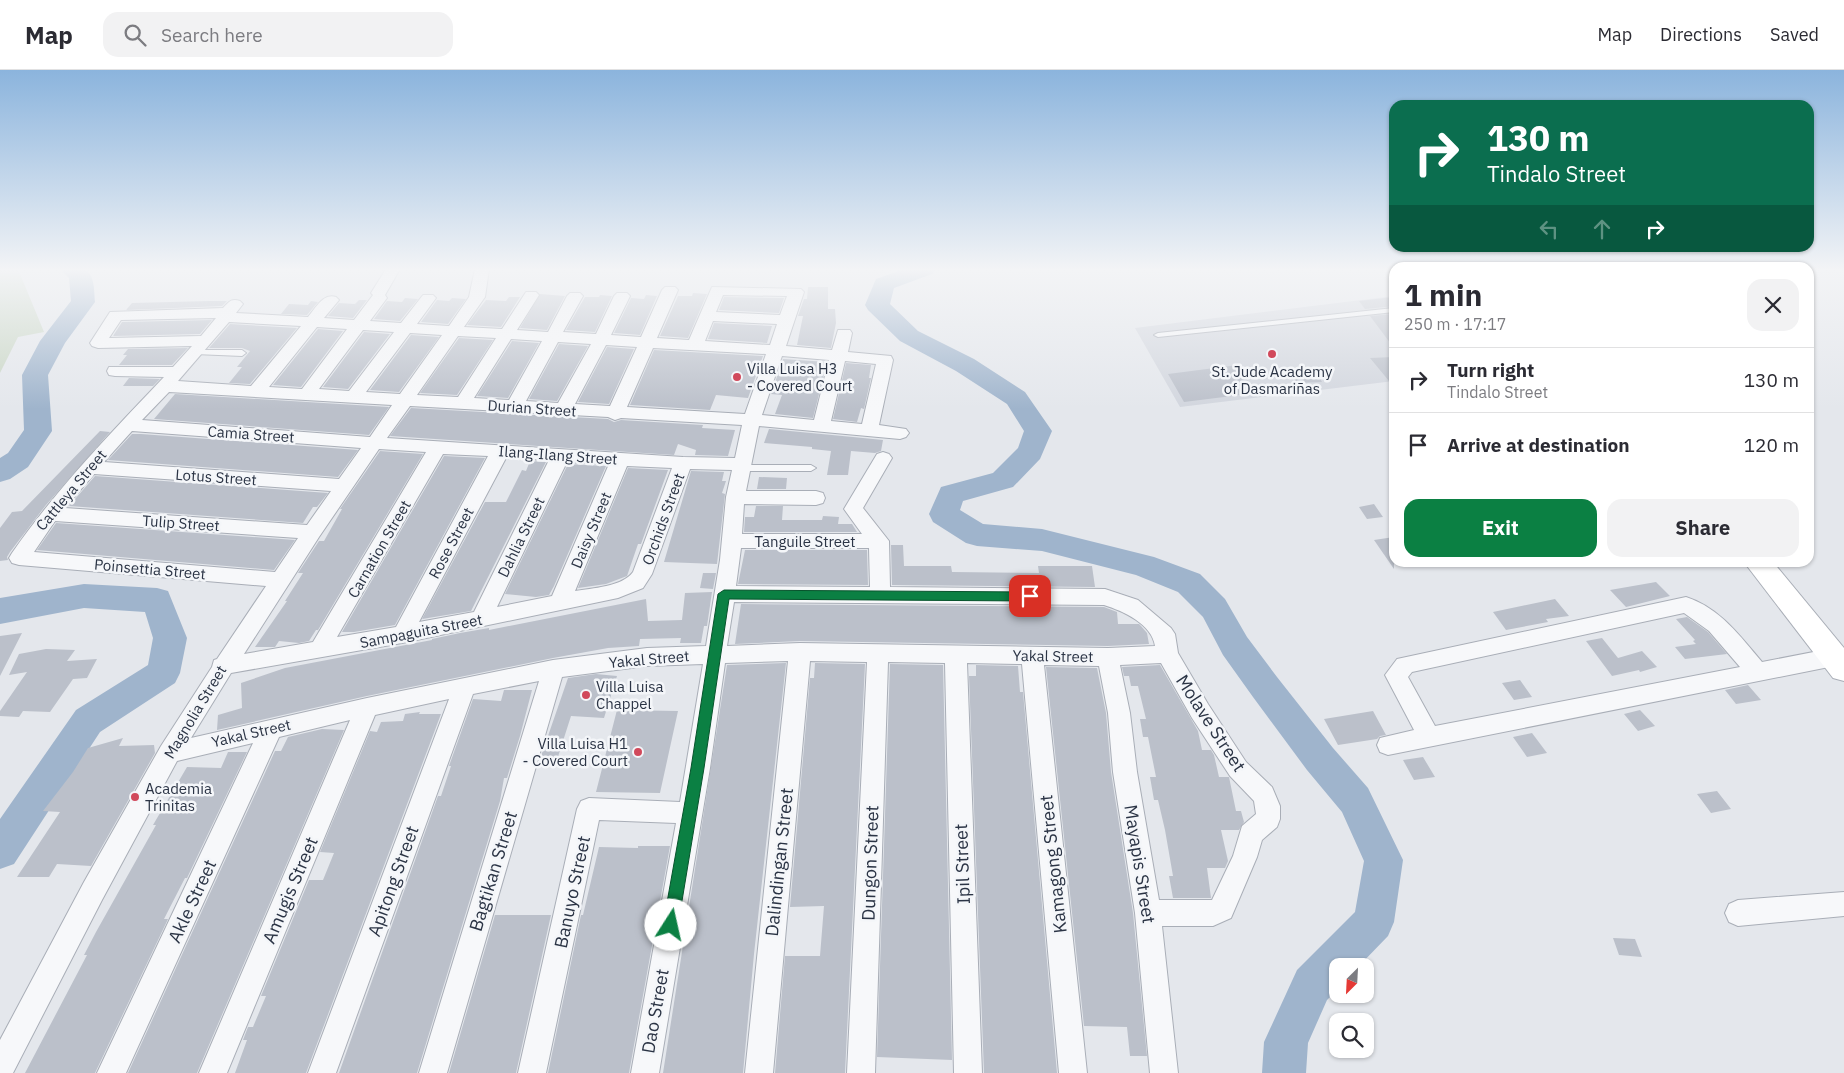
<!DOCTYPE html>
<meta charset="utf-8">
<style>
:root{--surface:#fff;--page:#f2f2f3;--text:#2b2b33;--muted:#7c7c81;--line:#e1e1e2;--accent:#0b8043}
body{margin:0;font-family:"IBM Plex Sans",sans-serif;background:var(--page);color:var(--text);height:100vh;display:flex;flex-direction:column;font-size:19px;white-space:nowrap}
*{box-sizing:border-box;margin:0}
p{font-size:16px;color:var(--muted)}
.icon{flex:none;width:28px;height:28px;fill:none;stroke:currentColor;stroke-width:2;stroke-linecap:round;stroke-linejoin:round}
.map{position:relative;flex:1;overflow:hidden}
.drawer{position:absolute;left:1389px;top:192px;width:425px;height:305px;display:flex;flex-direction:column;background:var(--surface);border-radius:15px;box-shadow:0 1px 4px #0004}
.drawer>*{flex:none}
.guide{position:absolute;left:1389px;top:30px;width:425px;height:152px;border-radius:15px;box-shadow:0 1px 4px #0004;background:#0b6e4f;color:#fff;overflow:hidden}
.needle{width:32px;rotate:204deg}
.controls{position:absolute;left:1329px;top:888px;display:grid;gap:10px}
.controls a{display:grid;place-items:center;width:45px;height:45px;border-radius:10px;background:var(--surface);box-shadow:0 1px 4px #0004;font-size:25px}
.pin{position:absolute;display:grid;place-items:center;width:42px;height:42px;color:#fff;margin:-21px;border-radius:10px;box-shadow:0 2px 8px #0006}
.me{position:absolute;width:55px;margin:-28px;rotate:10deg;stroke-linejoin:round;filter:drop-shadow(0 0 4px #0008)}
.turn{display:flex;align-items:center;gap:18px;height:105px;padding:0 15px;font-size:22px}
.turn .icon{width:65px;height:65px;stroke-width:2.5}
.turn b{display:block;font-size:35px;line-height:42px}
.lanes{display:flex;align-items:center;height:48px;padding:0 15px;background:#0003;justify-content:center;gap:25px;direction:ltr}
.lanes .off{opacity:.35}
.round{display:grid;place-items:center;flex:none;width:52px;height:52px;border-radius:15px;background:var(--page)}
.head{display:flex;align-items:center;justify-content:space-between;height:85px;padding:0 15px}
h1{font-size:30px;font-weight:700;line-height:38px}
.button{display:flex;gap:10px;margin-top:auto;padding:10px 15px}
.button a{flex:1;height:58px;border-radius:15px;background:var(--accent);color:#fff;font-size:20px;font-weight:700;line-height:58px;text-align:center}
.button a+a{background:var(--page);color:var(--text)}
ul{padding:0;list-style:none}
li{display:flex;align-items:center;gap:15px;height:65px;padding:0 15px;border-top:1px solid var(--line)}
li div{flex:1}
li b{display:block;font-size:19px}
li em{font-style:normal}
header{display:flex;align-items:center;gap:30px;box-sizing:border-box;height:70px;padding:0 25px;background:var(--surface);border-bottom:1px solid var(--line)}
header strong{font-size:24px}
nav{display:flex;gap:28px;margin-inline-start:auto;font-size:18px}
.search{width:350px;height:45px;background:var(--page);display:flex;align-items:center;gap:12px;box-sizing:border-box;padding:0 18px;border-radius:15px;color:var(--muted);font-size:19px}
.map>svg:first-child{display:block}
</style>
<header>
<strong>Map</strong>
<div class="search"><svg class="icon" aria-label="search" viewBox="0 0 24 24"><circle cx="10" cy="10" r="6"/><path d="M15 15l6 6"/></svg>Search here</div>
<nav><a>Map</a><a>Directions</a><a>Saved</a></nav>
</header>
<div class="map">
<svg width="1844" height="1003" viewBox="0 0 1844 1003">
<rect width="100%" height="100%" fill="#e4e7ec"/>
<!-- built -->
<path fill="#d2d6de" d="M1394,226V311L1180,337L1135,258Z"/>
<!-- green -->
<path fill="#c9d6c5" d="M0,199H18L44,262L18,267L0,303Z"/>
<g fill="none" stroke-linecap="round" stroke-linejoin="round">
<!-- river -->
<path fill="#9fb4cc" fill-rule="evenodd" d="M60,199H85C95,206 94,220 95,232L65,273L48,305L52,361L28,397L10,409L0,412V388L8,383L24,360L22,305L40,271L71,231L69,208Z
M904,199H936L932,204L894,218L890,234L918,261L974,289L1025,322L1052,361L1040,389L1013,417L963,431L960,440L983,454L1042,459L1154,487L1200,504L1225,529L1247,567L1277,607L1333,678L1368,718L1403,790L1394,852L1388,866L1359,896H1338V919L1327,930L1308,973L1306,1003H1262L1264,972L1297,900L1355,842L1364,791L1342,742L1307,700L1253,627L1223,585L1203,547L1178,522L1136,505L1042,481L977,476L966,473L933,452L929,444L941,417L993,403L1018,378L1024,361L1007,334L956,301L900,271L868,240L865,235L876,209Z
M84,514L157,518L168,521L187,568L180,603L175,613L100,662L14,794L0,799V749L76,640L148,595L153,568L145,542L84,538L0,554V528Z"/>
</g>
<!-- building -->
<path fill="#bbc0ca" d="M808,217H828V239H835L836,253L831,278L797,275L803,246H798L804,229H807Z
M693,223L707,224L688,268L660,266L678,226H692Z
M540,224L565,226L547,260L520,258Z
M600,225L612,226L595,262L566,260L585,227H599Z
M646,225L657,226L640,265L614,263L631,228L644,229Z
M509,227H520L501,257L467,255L486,230L506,231Z
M724,227L784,228L779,243L719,240Z
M1394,227V236L1365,239L1359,231Z
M405,228L418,229L400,251L374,249L387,231L402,232Z
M452,228L466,229L448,254L421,252L437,230L449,231Z
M359,230H367L353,248L328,246L339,233L355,234Z
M209,231H227L222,236L126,240L132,233Z
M311,231L318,232L307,245L281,244L289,234L308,235Z
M1394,244V278L1370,246Z
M212,250L200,264L113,266L122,252Z
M714,253L772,256L767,273L708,269Z
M230,254L297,258L250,314L229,313L242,297H237L250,281L242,278H209Z
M318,259L343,261L301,317L273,315Z
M364,262L390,264L348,319L323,317Z
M411,265L439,267L399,322L370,320Z
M459,268L493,270L457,325L420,323Z
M512,271L539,273L508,328L477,326Z
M559,274L588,276L557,331L529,329Z
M607,277L634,279L609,334L578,332Z
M188,278L172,295H119L127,285H123L128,279Z
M654,280L763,286L748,328L716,325L710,340L630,335Z
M1394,287V317L1370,288Z
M783,289L827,292L813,348L775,344L782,325L771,324Z
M846,293L871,295L869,308H871L864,339L861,338L857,352L833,349Z
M1238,295L1256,323L1184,332L1168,304Z
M1290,299H1315L1322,312L1296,313Z
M129,308L160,309L153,316H123Z
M175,324L389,337L369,365L154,349Z
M411,338L608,349L614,352L621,350L703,355L702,358L735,360L728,386L695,385L696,380L678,374L674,385L390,366Z
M769,359L853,367L883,370L881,381L875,383L851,381L848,405H827L831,381L812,379V377L764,373Z
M100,361L110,362L46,435L10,482L7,487L8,490L0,491V458L12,442L22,441Z
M132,364H141L358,380L338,407L108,390Z
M380,381L423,384L318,560H316L309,571L299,573L279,571L275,577H255L287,531H285L303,503H298L319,471H324L342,439H340Z
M444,386L485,388L395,555L354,562H342Z
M530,391L546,392L471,541L422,549L485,432H506L522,400L526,401Z
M568,394L606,396L554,516L549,525L536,527L505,524Z
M628,398L668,400L641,474H638L627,506L606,514L578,518Z
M691,401L724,402L722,411H726L722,423L725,424L717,494L664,492Z
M95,406L328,423L317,437H313L303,453L69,436Z
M759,407L787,408L786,419H757Z
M1374,434L1383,447L1367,449L1359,437Z
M756,436H783L782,450H822L823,446L839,447L838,454H852L857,462H744L745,447H754Z
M56,453L295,470L274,500L37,480Z
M1394,467V499L1374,470Z
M891,475H903L904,496H951L952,502L1039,503L1038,496H1092L1095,517L892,515Z
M745,480H867L868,515L738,514Z
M703,503H716L713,519L700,518Z
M1656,512L1670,526L1626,537L1610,520Z
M712,522L707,556H704L701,573H680L681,568L640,569L639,576L608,578L553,588L367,626L217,660L218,645L242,638L241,613L285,598L432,570V569L460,563L489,558V560L646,529L648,551L682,550L685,523Z
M1555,529L1569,546L1546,549L1548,552L1506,560L1493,542Z
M741,534L1104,537L1117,542L1118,554H1139L1141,556L1147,563L1149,574L1108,576L800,571L735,574Z
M1687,547L1708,562L1727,584L1685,589L1675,577L1696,574L1693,571L1695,570L1676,549Z
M22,563L0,606V566Z
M1602,568L1618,588L1642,581L1657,597L1640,602L1639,600L1612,606L1586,571Z
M46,579L75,580L67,591L97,589L87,608L73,609L50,642L23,641L19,647L0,646V641L27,602L9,605L19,584Z
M786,593L754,884L743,1003H663L727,595Z
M815,593L865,594L845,1003H775L785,886H820L824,836L790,837L810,608H814Z
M890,594L943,595L952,990L877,987Z
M976,595L1018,596L1020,622H1023L1057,1003H984L969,606H976Z
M1160,595L1198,661L1202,680H1211L1214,685L1219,707H1229L1236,741H1241L1244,752L1239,760H1221L1228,791L1225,798H1207L1211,828H1173L1169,806H1173L1165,760L1158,730H1154L1150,707H1156L1148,667H1143L1140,649H1146L1138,616H1131L1129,606H1124L1122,597Z
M1046,597L1097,598L1106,643L1111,702L1133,843L1147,986H1130L1127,957L1084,956Z
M596,604L617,606L604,648L571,646L556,693L539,692L568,608Z
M1520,610L1532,627L1514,630L1502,613Z
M1748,615L1761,630L1736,634L1725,620Z
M504,620H532L520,666L507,708H504L500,731L417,1003H339L438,726H441L451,696H449L473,629L501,631Z
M617,640L678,641L660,723L596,722Z
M1640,640L1655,656L1638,661L1624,644Z
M1373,641L1386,665L1380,666L1377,669L1338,675L1324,649Z
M420,642L419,644H441L306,1003H235L247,970H243L248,957H253L266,926H261L309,810H323L334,783L320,782L370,661L377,662L381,652L403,651L405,644Z
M322,659L344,660L197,1003H128L275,681H281L288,667Z
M1532,663L1547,683L1527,687L1513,667Z
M123,668L119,676L154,675L155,683L91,796L57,794L49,807H17L60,742L43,741L73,702L88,678Z
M228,682H247L187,808H185L164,849H168L95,1003H25L87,885H84L96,862L156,755H153L187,697L221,698Z
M1423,687L1435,707L1414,710L1403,690Z
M1717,721L1731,739L1711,743L1697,724Z
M638,776H670L629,1003H548L581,845H583L599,777L638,778Z
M495,845H551L516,1003H449Z
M1613,868L1635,869L1642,887L1619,885Z"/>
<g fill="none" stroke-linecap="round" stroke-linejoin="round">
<defs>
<path id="lane" d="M1394,238V242L1158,267L1154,265L1158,263Z
M192,280H242L246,283L242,286L195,284L191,282Z
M742,395H811L816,398L811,401H742L737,398Z"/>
<path id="street" d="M386,199H400L385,225L387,228L370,251L401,253L423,225H433L436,228L417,254L449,256L469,227L475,199H489L485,227L464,257L502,259L526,222H536L539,225L517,260L548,262L567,226L570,223H580L583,226L563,262L596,264L614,226L617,223H627L630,226L611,265L641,267L662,220L665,217H675L678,220L657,268L689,270L712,217L801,219L804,222L786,276L832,280L838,260H850L852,263L848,282L891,286L893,290L879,355L906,359L909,363L906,367L900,369L759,356L746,421H816L823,423L825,428L823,433L816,435L744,434L742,464H862L844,439L877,384L883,382L889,384L892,388L863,438L889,471L890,517L1105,519L1138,530L1171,558L1175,564L1178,583L1208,634L1246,692L1272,717L1280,736V749L1277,757L1262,770L1257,787L1231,848L1213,856H1162L1178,1003H1150L1135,843L1113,702L1108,643L1099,596L1044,595L1087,1003H1059L1022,594L967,593L982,1003H954L945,593L888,592L875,1003H847L867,592L810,591L773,1003H745L788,591L725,593L710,698L659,1003H631L676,753L599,750L546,1003H518L577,739L581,731L589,728L680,732L703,594L647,596L562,607L447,1003H419L539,611L473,624L336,1003H308L449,629L375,645L227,1003H199L350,650L279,667L126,1003H97L253,673L177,691L102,830L13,1003H0V970L84,812L161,676L212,597L214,590L217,589L266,516L19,495L12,493L9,488L12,483C58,417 109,365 164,307L115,306L109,305L107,301L109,297H173L192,276L98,278L92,276L90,273L110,242L223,238C229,232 231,228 240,231L243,234L236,243L308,247C316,238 323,223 336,227L339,230L324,248L354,250L373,225L371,223ZM723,225L787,226L780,245L716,242ZM216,248L201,266L109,268L121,250ZM713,251L777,254L770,275L705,271ZM229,252L301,256L251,316L178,311ZM317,257L347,259L302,319L269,317ZM363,260L394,262L349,321L319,319ZM410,263L442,265L400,324L366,322ZM458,266L496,268L458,327L417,325ZM511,269L542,271L509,330L474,328ZM558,272L591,274L558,333L526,331ZM606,275L637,277L610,336L575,334ZM653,278L766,284L745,344L627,337ZM782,286L829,290L814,350L762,345ZM845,291L876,294L862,354L831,351ZM169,322L392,335L370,367L142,350ZM410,336L608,347L615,350L621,348L742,355L735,388L683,387L387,368ZM132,361L361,378L339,409L104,392ZM379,379L426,382L313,572L244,584L319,467ZM443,384L488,386L396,557L337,567ZM506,388L549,390L474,542L419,552ZM567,392L609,394L552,526L497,537ZM627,396L672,398L633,502C622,517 592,518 575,521ZM690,399L732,400L726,427L720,490L706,576L647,578L553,590L367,628L191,668L231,603L402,573L618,528L643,518L652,504ZM94,404L331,421L307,455L65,438ZM55,451L298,468L275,502L34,482ZM741,478H869L870,517L736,516ZM734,532L1104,535C1123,541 1152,554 1155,576L1108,578L800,573L727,576ZM1161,593L1192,648L1230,706L1254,731L1256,744L1242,756L1233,786L1212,830H1159L1137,702L1130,643L1120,595Z
M1686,527C1720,538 1740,566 1762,592L1834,578L1842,581L1844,588L1842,593L1834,596L1388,685L1380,682L1377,675L1380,668L1414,660L1385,605L1397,589ZM1684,543L1709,561L1740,597L1435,656L1408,607L1412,602Z
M1844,822V846L1738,856L1729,852L1725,843L1729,834L1738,830Z"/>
<path id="secondary" d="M1744,492H1773L1844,578V611L1833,608Z"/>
</defs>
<!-- lane casing -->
<use href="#lane" stroke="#a9aeb7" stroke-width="2"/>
<!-- street casing -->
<use href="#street" stroke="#a9aeb7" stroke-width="2"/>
<!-- secondary casing -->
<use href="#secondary" stroke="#a9aeb7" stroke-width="2"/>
<!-- lane -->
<use href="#lane" fill="#f7f8fa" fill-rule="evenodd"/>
<!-- street -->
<use href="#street" fill="#f7f8fa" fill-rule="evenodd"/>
<!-- secondary -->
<use href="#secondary" fill="#fff" fill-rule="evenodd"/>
</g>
<!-- sky -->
<linearGradient id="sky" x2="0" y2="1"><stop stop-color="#8bb4dd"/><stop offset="0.59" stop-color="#f3f4f6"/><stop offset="1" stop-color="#f3f4f6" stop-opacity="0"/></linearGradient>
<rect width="1844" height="339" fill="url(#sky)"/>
<!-- route -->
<path fill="#0b8043" stroke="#07532c" d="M724,520L1030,522L1036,526L1030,531L729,529L704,698L678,855L676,860L671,862L666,860L663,855L691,698L718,524Z"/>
<!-- markers -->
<g fill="#d1495b" stroke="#f4f6f9" stroke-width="2">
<circle cx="1272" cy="284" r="5"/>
<circle cx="737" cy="307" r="5"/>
<circle cx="586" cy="625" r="5"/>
<circle cx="638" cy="682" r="5"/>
<circle cx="135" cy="727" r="5"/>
</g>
<g text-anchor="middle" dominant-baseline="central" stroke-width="5" stroke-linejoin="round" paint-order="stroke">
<!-- poi labels -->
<g font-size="15" fill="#2b3445" stroke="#f4f6f9" text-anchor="start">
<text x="747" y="298">Villa Luisa H3<tspan x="747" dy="17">- Covered Court</tspan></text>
<text x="1272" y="301" text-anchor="middle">St. Jude Academy<tspan x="1272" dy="17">of Dasmariñas</tspan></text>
<text x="596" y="616">Villa Luisa<tspan x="596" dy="17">Chappel</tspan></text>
<text x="628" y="673" text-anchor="end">Villa Luisa H1<tspan x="628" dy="17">- Covered Court</tspan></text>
<text x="145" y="718">Academia<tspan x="145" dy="17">Trinitas</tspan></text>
</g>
<!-- street labels -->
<g font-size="15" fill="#2b3445" stroke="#f4f6f9">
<text transform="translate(532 338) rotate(4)">Durian Street</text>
<text transform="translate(251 364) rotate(4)">Camia Street</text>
<text transform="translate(558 385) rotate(4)">Ilang-Ilang Street</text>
<text transform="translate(216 407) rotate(4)">Lotus Street</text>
<text transform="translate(71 420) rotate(-50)">Cattleya Street</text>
<text transform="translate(663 449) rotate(-70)">Orchids Street</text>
<text transform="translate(181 453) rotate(4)">Tulip Street</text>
<text transform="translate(591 460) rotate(-67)">Daisy Street</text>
<text transform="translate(521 467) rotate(-64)">Dahlia Street</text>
<text x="805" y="471">Tanguile Street</text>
<text transform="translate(451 473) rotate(-62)">Rose Street</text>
<text transform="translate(379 479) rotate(-60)">Carnation Street</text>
<text transform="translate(150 499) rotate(5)">Poinsettia Street</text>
<text transform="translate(421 561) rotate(-11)">Sampaguita Street</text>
<text transform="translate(1053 586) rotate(1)">Yakal Street</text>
<text transform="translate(649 589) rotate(-5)">Yakal Street</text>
<text transform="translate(195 642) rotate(-59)">Magnolia Street</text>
<text transform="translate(251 663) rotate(-13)">Yakal Street</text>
</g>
<!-- near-street labels -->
<g font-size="18" fill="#2b3445" stroke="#f4f6f9">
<text transform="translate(1211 653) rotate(57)">Molave Street</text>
<text transform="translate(779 792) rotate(-84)">Dalindingan Street</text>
<text transform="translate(870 793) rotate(-88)">Dungon Street</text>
<text transform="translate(962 794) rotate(-92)">Ipil Street</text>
<text transform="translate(1053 794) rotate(-96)">Kamagong Street</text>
<text transform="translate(1140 794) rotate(81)">Mayapis Street</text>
<text transform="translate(493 801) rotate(-73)">Bagtikan Street</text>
<text transform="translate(393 811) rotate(-70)">Apitong Street</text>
<text transform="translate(290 820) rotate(-67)">Amugis Street</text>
<text transform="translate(572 822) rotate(-78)">Banuyo Street</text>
<text transform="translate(192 831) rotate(-65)">Akle Street</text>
<text transform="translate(655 941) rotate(-80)">Dao Street</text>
</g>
</g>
</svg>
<div class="controls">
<a><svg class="needle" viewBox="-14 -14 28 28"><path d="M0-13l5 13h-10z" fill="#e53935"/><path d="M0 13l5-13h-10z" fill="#7c7c81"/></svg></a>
<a><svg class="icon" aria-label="search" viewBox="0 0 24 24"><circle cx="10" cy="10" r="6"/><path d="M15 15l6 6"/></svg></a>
</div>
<div class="pin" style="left:1030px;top:526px;background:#d93025"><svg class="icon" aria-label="arrive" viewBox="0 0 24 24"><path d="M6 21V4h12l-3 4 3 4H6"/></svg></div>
<svg class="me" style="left:671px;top:855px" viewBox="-20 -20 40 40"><circle r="19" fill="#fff"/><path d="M0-13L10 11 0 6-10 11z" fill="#0b8043"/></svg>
<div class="guide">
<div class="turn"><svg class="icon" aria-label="right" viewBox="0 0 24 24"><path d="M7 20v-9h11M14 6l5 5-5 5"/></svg><div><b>130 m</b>Tindalo Street</div></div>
<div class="lanes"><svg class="icon off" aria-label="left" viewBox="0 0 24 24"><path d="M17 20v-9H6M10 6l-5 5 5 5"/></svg><svg class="icon off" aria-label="ahead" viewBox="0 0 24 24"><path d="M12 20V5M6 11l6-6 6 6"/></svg><svg class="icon" aria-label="right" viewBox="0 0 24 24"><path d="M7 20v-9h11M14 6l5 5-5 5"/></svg></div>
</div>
<section class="drawer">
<div class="head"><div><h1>1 min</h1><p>250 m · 17:17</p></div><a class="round"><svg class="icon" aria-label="close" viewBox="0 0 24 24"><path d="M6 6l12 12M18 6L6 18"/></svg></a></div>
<ul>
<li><svg class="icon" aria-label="right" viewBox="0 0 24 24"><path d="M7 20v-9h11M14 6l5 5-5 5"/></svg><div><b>Turn right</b><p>Tindalo Street</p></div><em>130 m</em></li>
<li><svg class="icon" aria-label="arrive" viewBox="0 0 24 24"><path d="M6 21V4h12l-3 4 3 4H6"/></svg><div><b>Arrive at destination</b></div><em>120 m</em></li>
</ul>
<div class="button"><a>Exit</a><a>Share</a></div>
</section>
</div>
